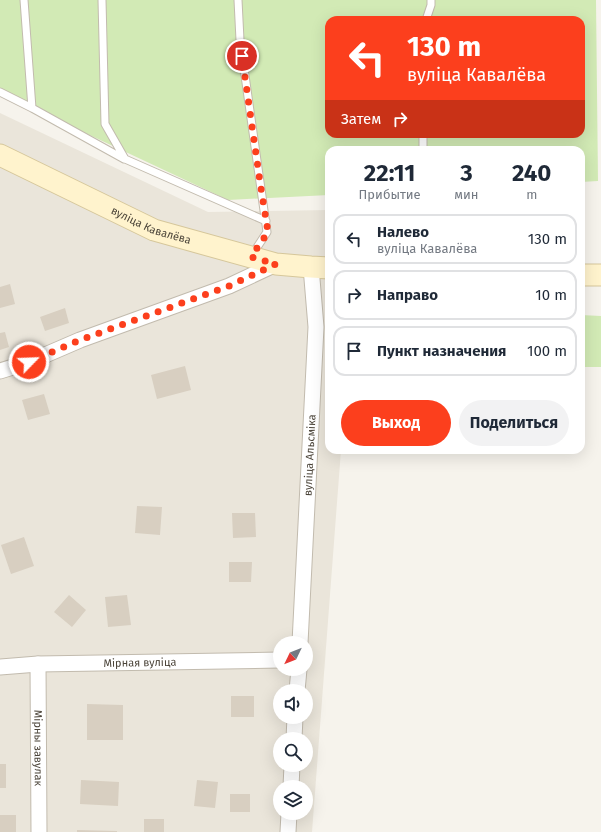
<!DOCTYPE html>
<html lang="ru">
<meta charset="utf-8">
<style>
:root{--surface:#fff;--page:#f2f2f3;--text:#1f2937;--muted:#747a83;--line:#e0e1e3;--accent:#fc3f1d}
body{margin:0;font-family:"Fira Sans",sans-serif;background:var(--page);color:var(--text);height:100vh;display:flex;flex-direction:column;font-size:15px;white-space:nowrap}
*{box-sizing:border-box;margin:0}
p{font-size:13px;color:var(--muted)}
.icon{flex:none;width:22px;height:22px;fill:none;stroke:currentColor;stroke-width:2;stroke-linecap:round;stroke-linejoin:round}
.map{position:relative;flex:1;overflow:hidden}
.side{position:absolute;left:325px;top:146px;width:260px;height:308px;display:flex;flex-direction:column;background:var(--surface);border-radius:12px;box-shadow:0 4px 16px #0002}
.side>*{flex:none}
.hud{position:absolute;left:325px;top:16px;width:260px;height:122px;border-radius:12px;box-shadow:0 4px 16px #0002;background:#fc3f1d;color:#fff;overflow:hidden}
.needle{width:26px;rotate:227deg}
.buttons{position:absolute;left:273px;top:636px;display:grid;gap:8px}
.buttons a{display:grid;place-items:center;width:40px;height:40px;border-radius:50%;background:var(--surface);box-shadow:0 4px 16px #0002;font-size:20px}
.pin{position:absolute;display:grid;place-items:center;width:34px;height:34px;color:#fff;margin:-17px;border:2px solid #fff;border-radius:50%;box-shadow:0 1px 4px #0007}
.me{position:absolute;width:44px;margin:-22px;rotate:66deg;stroke-linejoin:round;filter:drop-shadow(0 0 3px #0008)}
.turn{display:flex;align-items:center;gap:14px;height:84px;padding:0 16px;font-size:18px}
.turn .icon{width:52px;height:52px;stroke-width:2.5}
.turn b{display:block;font-size:28px;line-height:34px}
.then{display:flex;align-items:center;height:38px;padding:0 16px;background:#0003;gap:8px;font-size:15px}
.eta{display:flex;justify-content:space-evenly;align-items:center;height:68px;text-align:center}
.eta b{font-size:24px;font-weight:700;line-height:28px}
.action{display:flex;gap:8px;margin-top:auto;padding:8px 16px}
.action a{flex:1;height:46px;border-radius:24px;background:var(--accent);color:#fff;font-size:16px;font-weight:700;line-height:46px;text-align:center}
.action a+a{background:var(--page);color:var(--text)}
ul{padding:0;list-style:none}
li{display:flex;align-items:center;gap:12px;height:50px;margin:0 8px 6px;padding:0 8px;border:2px solid var(--line);border-radius:12px}
li div{flex:1}
li b{display:block;font-size:15px}
li em{font-style:normal}
.map>svg:first-child{display:block}
</style>
<div class="map">
<svg width="601" height="832" viewBox="0 0 601 832">
<rect width="100%" height="100%" fill="#f6f3ec"/>
<!-- residential -->
<path fill="#eae5da" fill-rule="evenodd" d="M0,113L208,212L329,210V450H341L312,832H0ZM280,643H306V669H280ZM280,691H306V717H280ZM280,739H306V765H280ZM280,787H306V813H280Z"/>
<!-- green -->
<path fill="#d2eab5" fill-rule="evenodd" d="M0,0H596L598,181L581,182V150H329V195L228,200L0,93ZM329,20H581V134H329Z
M581,315L601,316V367H581Z"/>
<!-- building -->
<path fill="#d8cfc1" d="M10,284L15,304L0,308V287Z
M65,308L69,323L45,331L40,317Z
M5,332L9,347L0,350V333Z
M185,366L191,390L157,399L151,375Z
M44,394L50,414L28,420L22,400Z
M137,506L162,507L160,535L135,533Z
M232,513H255L256,537L233,538Z
M24,537L34,566L11,574L1,545Z
M229,562H252L251,582H229Z
M69,595L86,610L72,627L54,612Z
M127,595L131,625L108,627L105,597Z
M231,696H254V717H231Z
M87,704L123,705V740H87Z
M0,764H6V788H0Z
M81,780L119,782L118,806L80,804Z
M197,780L218,782L215,808L194,806Z
M230,794H250V812H230Z
M0,815H16V832H0Z
M144,819H164V832H144Z
M77,830L117,831V832H77Z"/>
<g fill="none" stroke-linecap="round" stroke-linejoin="round">
<defs>
<path id="lane" d="M24,0L32,108L124,159
M102,0L105,124L125,159L266,221
M238,0L240,40L260,182L267,232L252,255
M426,20L431,5V0
M0,92L32,108
M423,134V150"/>
<g id="street">
<path d="M0,371L29,362L80,340L229,286L276,264"/>
<path id="s1" d="M300,643L316,327L311,267"/>
<path id="s2" d="M38,664L39,832"/>
<path id="s3" d="M0,667L38,664L280,660"/>
<path d="M297,691L299,669"/>
<path d="M294,739L295,717"/>
<path d="M291,787L292,765"/>
<path d="M288,832L289,813"/>
</g>
<g id="secondary">
<path id="s4" d="M0,155L154,230L276,264L311,267L329,268"/>
<path d="M581,275H601"/>
</g>
</defs>
<!-- lane casing -->
<use href="#lane" stroke="#c2bbae" stroke-width="9"/>
<!-- street casing -->
<use href="#street" stroke="#c2bbae" stroke-width="17"/>
<!-- secondary casing -->
<use href="#secondary" stroke="#d6c79b" stroke-width="23"/>
<!-- lane -->
<use href="#lane" stroke="#fff" stroke-width="7"/>
<!-- street -->
<use href="#street" stroke="#fff" stroke-width="15"/>
<!-- secondary -->
<use href="#secondary" stroke="#fff3cd" stroke-width="21"/>
</g>
<g fill="none" stroke-linecap="round" stroke-linejoin="round">
<!-- route -->
<path stroke="#fc3f1d" stroke-width="7" stroke-dasharray="0 12.6" d="M29,362L80,340L229,286L276,264L251,257L268,232L260,182L242,56"/>
</g>
<g text-anchor="middle" dominant-baseline="central" stroke-width="3" stroke-linejoin="round" paint-order="stroke">
<!-- street labels -->
<g font-size="11" fill="#4b4439" stroke="#fff">
<text stroke="none"><textPath href="#s4" startOffset="167">вуліца Кавалёва</textPath></text>
<text stroke="none"><textPath href="#s1" startOffset="188">вуліца Альсміка</textPath></text>
<text stroke="none"><textPath href="#s3" startOffset="140">Мірная вуліца</textPath></text>
<text stroke="none"><textPath href="#s2" startOffset="84">Мірны завулак</textPath></text>
</g>
</g>
</svg>
<div class="buttons">
<a><svg class="needle" viewBox="-14 -14 28 28"><path d="M0-13l5 13h-10z" fill="#e53935"/><path d="M0 13l5-13h-10z" fill="#747a83"/></svg></a>
<a><svg class="icon" aria-label="sound" viewBox="0 0 24 24"><path d="M4 9h4l5-4v14l-5-4H4zM17 9q2 3 0 6"/></svg></a>
<a><svg class="icon" aria-label="search" viewBox="0 0 24 24"><circle cx="10" cy="10" r="6"/><path d="M15 15l6 6"/></svg></a>
<a><svg class="icon" aria-label="layers" viewBox="0 0 24 24"><path d="M12 4l9 5-9 5-9-5zM3 14l9 5 9-5"/></svg></a>
</div>
<div class="pin" style="left:242px;top:56px;background:#d93025"><svg class="icon" aria-label="arrive" viewBox="0 0 24 24"><path d="M6 21V4h12l-3 4 3 4H6"/></svg></div>
<svg class="me" style="left:29px;top:362px" viewBox="-20 -20 40 40"><circle r="17" fill="#fc3f1d" stroke="#fff" stroke-width="3"/><path d="M0-11L8 9 0 5-8 9z" fill="#fff"/></svg>
<div class="hud">
<div class="turn"><svg class="icon" aria-label="left" viewBox="0 0 24 24"><path d="M17 20v-9H6M10 6l-5 5 5 5"/></svg><div><b>130 m</b>вуліца Кавалёва</div></div>
<div class="then">Затем<svg class="icon" aria-label="right" viewBox="0 0 24 24"><path d="M7 20v-9h11M14 6l5 5-5 5"/></svg></div>
</div>
<section class="side">
<div class="eta">
<div><b>22:11</b><p>Прибытие</p></div>
<div><b>3</b><p>мин</p></div>
<div><b>240</b><p>m</p></div>
</div>
<ul>
<li><svg class="icon" aria-label="left" viewBox="0 0 24 24"><path d="M17 20v-9H6M10 6l-5 5 5 5"/></svg><div><b>Налево</b><p>вуліца Кавалёва</p></div><em>130 m</em></li>
<li><svg class="icon" aria-label="right" viewBox="0 0 24 24"><path d="M7 20v-9h11M14 6l5 5-5 5"/></svg><div><b>Направо</b></div><em>10 m</em></li>
<li><svg class="icon" aria-label="arrive" viewBox="0 0 24 24"><path d="M6 21V4h12l-3 4 3 4H6"/></svg><div><b>Пункт назначения</b></div><em>100 m</em></li>
</ul>
<div class="action"><a>Выход</a><a>Поделиться</a></div>
</section>
</div>
